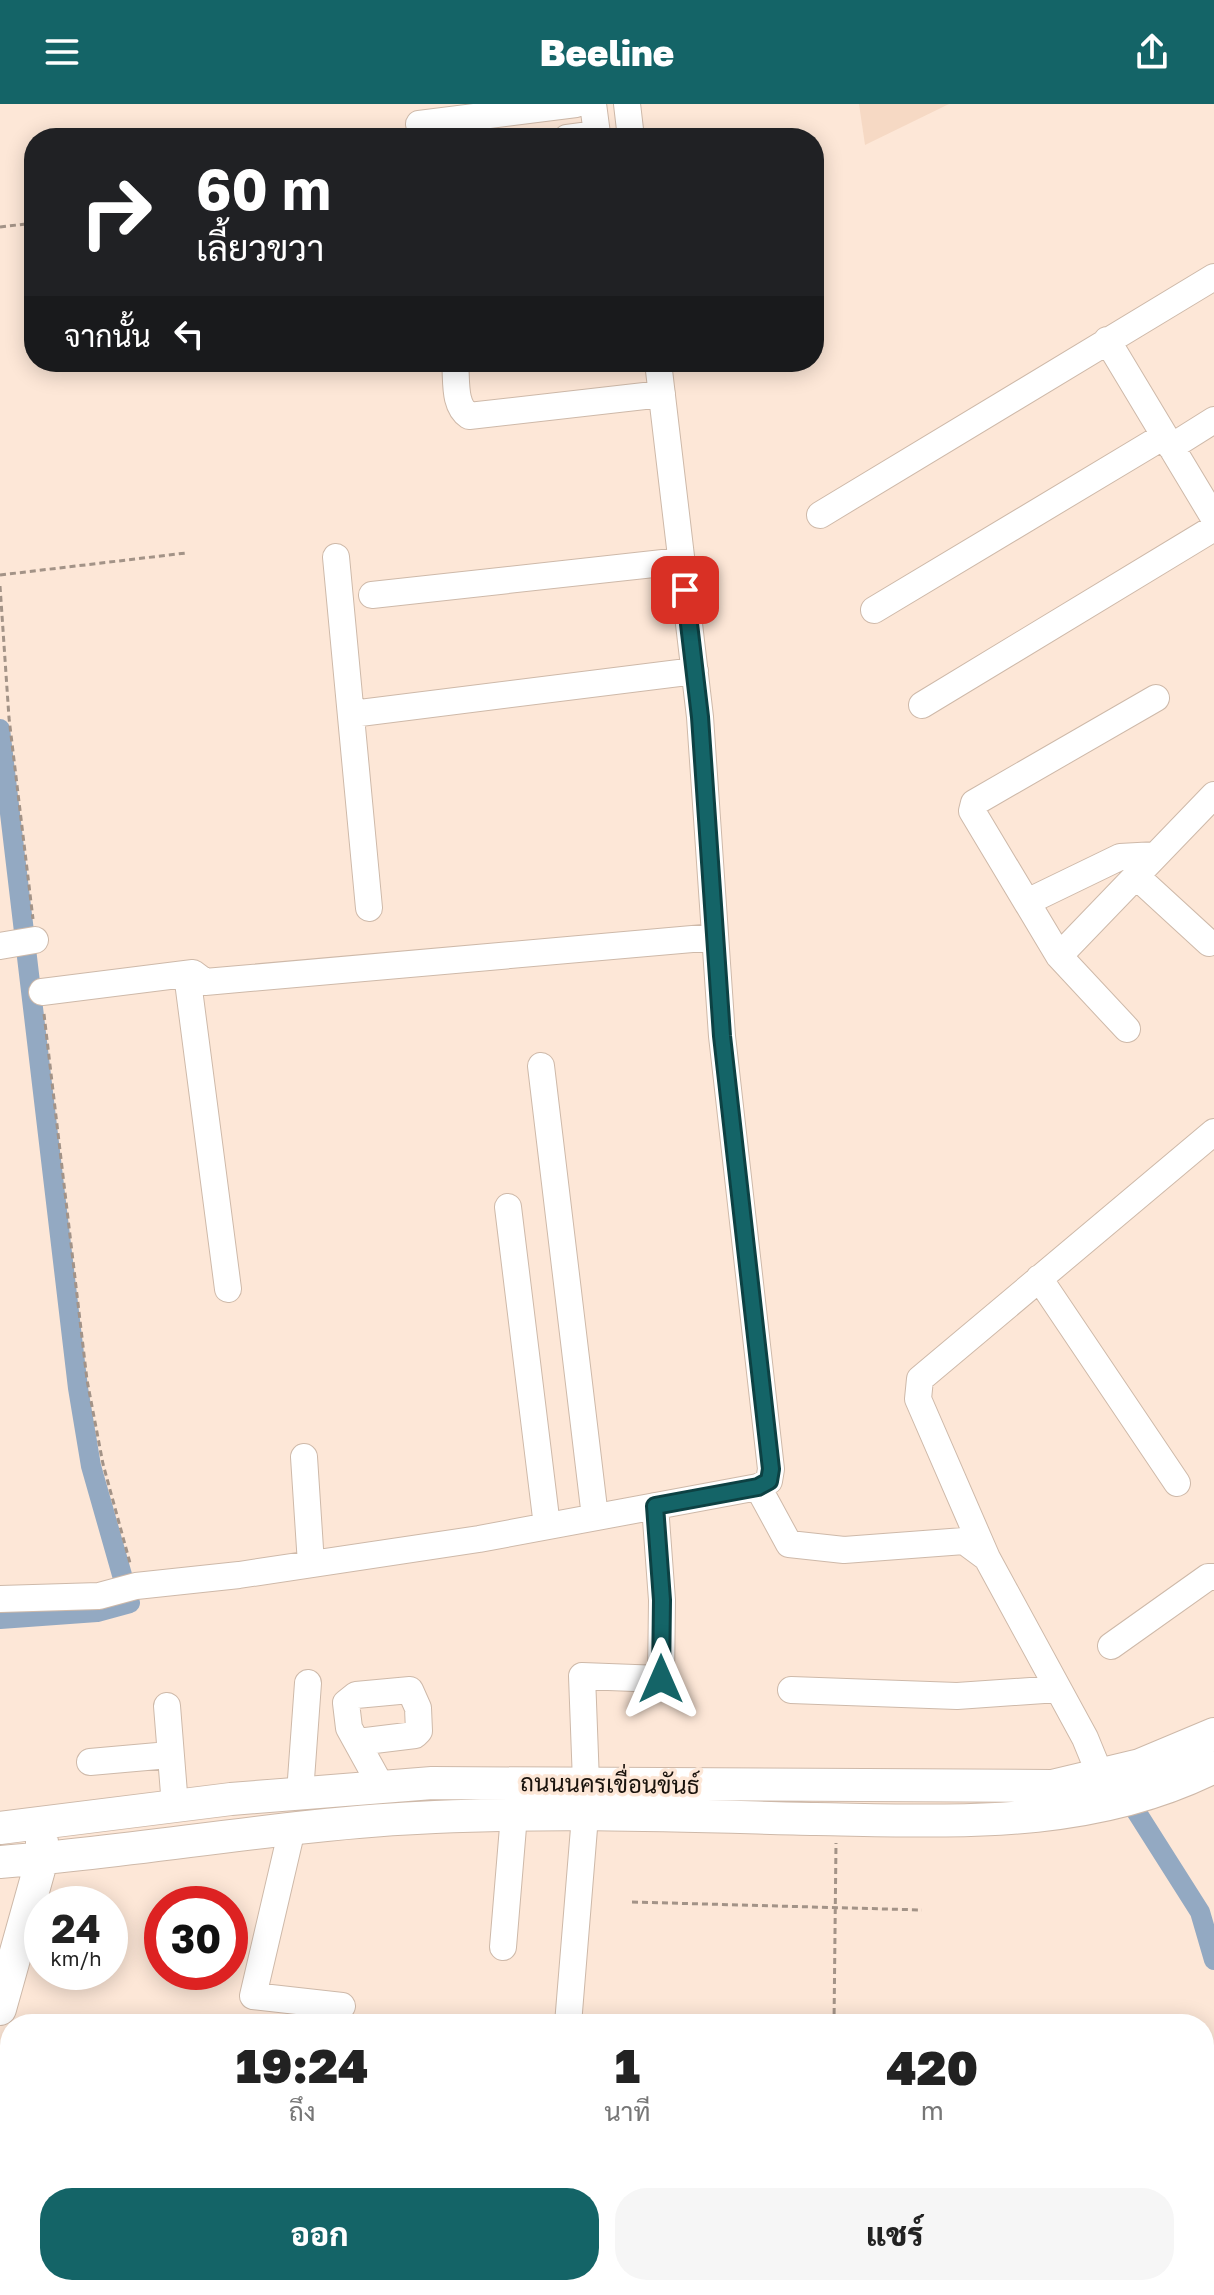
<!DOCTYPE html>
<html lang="th">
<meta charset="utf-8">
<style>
:root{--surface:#fff;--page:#f6f6f6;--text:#222;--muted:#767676;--accent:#146467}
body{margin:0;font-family:"Golos Text",Sarabun,sans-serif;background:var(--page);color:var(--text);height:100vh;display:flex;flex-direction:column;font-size:30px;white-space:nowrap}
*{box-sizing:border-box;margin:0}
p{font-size:26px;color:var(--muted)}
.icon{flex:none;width:44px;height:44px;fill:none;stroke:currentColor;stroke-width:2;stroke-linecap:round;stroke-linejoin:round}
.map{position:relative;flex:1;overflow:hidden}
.sheet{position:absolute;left:0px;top:1910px;width:1214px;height:282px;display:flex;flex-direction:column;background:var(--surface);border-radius:32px 32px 0 0;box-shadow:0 4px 20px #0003}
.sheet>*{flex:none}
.banner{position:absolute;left:24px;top:24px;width:800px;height:244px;border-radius:32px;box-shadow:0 4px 20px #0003;background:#202124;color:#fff;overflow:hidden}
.speed{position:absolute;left:24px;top:1782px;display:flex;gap:16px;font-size:40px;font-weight:700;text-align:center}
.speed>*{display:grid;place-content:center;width:104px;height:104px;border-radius:50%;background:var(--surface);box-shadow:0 4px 20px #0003;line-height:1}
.speed small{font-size:20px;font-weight:400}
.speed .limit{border:12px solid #d22;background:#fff;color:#111}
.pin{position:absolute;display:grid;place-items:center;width:68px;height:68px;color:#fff;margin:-34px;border-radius:16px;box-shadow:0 4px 12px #0006}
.me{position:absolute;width:88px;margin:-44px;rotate:0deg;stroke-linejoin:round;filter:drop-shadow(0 0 6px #0008)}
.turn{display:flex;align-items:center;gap:28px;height:168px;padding:0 40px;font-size:36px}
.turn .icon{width:104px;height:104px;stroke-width:2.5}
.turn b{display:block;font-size:56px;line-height:68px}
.then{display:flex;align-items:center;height:76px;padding:0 40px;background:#0003;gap:16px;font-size:30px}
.eta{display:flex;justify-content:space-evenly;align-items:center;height:136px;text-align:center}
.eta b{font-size:48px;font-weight:800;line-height:56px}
.primary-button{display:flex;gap:16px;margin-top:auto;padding:16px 40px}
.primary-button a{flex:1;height:92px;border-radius:32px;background:var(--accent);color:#fff;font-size:32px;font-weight:800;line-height:92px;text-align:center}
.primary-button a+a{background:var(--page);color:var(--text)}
header{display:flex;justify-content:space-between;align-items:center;height:104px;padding:0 40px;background:var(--accent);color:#fff;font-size:36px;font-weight:800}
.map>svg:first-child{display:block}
</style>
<header><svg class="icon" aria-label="menu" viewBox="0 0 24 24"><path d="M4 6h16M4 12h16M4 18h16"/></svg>Beeline<svg class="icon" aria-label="share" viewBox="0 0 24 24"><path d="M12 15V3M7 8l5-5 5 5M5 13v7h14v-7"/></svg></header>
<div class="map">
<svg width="1214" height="2191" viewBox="0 0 1214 2191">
<rect width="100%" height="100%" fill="#fde7d7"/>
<!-- built -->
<path fill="#f6d9c4" d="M859,0H949L865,41Z"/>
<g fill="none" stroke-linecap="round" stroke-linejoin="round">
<!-- canal -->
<path stroke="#93a9c2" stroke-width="20" d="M0,625L78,1284L91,1362L130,1499L97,1508L0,1515
M1122,1685L1200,1808L1214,1856"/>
<defs>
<path id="minor" d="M627,0L631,34
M419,20L576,0
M567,34L597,30L593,0
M1107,236L1214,414
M455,258C457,276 453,301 469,312L662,290
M1171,343L1214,316
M820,411L1214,173
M336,453L369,804
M372,491L681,457
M874,506L1164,332
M922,601L1214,424
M352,610L695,567
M1136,772L1209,839
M1027,798L1120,753L1156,751
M0,842L35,836
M1059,852L1214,691
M187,870L228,1185
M42,888L193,869L205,878L715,833
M1127,925L1059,852L972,707L974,699L1156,594
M541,962L595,1413
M508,1103L547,1422
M1039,1174L1177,1379
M304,1353L311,1460
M758,1383L789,1440L844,1446L964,1437L987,1454L1085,1634L1101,1673
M987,1454L918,1295L920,1275L1214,1028
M0,1495L99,1492L136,1482L239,1471L479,1435L758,1383L769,1377L771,1365L722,932L700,613L658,258
M1111,1542L1208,1473H1214
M791,1586L957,1592L1058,1585
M167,1602L175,1702
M358,1638L415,1631L419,1627L418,1604L410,1586L356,1591L346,1599L349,1624L381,1682
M90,1658L169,1651
M586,1678L582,1572L661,1575L662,1496L655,1402
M300,1689L308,1579
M292,1725L253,1892L342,1902
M503,1843L514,1711
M568,1920L585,1712
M0,1967L10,1970
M903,2182V2191
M16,2191L17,2182
M146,2191L147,2182
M253,2191L254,2182
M545,2191L546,2182"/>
<path id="major" d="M0,1724L231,1695L432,1679L1052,1682L1140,1661L1214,1630
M0,1758C145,1747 289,1719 435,1713C561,1707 689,1712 816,1715C952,1717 1089,1726 1214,1663
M0,1905L42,1755V1738"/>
</defs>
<!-- minor casing -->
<use href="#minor" stroke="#ceb9a9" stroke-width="28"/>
<!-- major casing -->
<use href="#major" stroke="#ceb9a9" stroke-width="34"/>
<!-- path -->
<path stroke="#a39387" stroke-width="3" stroke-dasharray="6 4" stroke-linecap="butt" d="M0,123L34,119
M0,471L186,449
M0,482L9,614L33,815
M44,910L87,1276L103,1360L130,1459
M632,1798L922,1806
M834,1920L836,1739
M1204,2087L1214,2088"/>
<!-- minor -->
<use href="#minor" stroke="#fff" stroke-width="26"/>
<!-- major -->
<use href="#major" stroke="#fff" stroke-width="32"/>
</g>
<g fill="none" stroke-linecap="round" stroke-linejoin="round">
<defs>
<path id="route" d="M661,1575L662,1496L655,1402L758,1383L769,1377L771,1365L722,932L700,613L685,486"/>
</defs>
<!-- route casing -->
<use href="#route" stroke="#0d4143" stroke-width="20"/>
<!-- route -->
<use href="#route" stroke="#146467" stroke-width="14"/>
</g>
<g text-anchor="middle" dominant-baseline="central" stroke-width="7" stroke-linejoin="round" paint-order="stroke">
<!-- street labels -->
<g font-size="24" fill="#19120c" stroke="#fde7d7">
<text transform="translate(610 1679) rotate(1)">ถนนนครเขื่อนขันธ์</text>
</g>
</g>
</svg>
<div class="speed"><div>24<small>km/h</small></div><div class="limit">30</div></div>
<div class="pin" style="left:685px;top:486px;background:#d93025"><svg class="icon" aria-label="arrive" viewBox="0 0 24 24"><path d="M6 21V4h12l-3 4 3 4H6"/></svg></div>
<svg class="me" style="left:661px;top:1575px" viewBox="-20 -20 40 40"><path d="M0-17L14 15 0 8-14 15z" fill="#146467" stroke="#fff" stroke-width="4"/></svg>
<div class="banner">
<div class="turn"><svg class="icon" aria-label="right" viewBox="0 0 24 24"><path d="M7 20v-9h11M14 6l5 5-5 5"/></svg><div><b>60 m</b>เลี้ยวขวา</div></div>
<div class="then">จากนั้น<svg class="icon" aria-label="left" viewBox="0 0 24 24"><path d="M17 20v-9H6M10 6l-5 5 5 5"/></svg></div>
</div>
<section class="sheet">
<div class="eta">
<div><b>19:24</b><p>ถึง</p></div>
<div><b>1</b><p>นาที</p></div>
<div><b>420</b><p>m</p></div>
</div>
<div class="primary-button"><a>ออก</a><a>แชร์</a></div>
</section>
</div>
